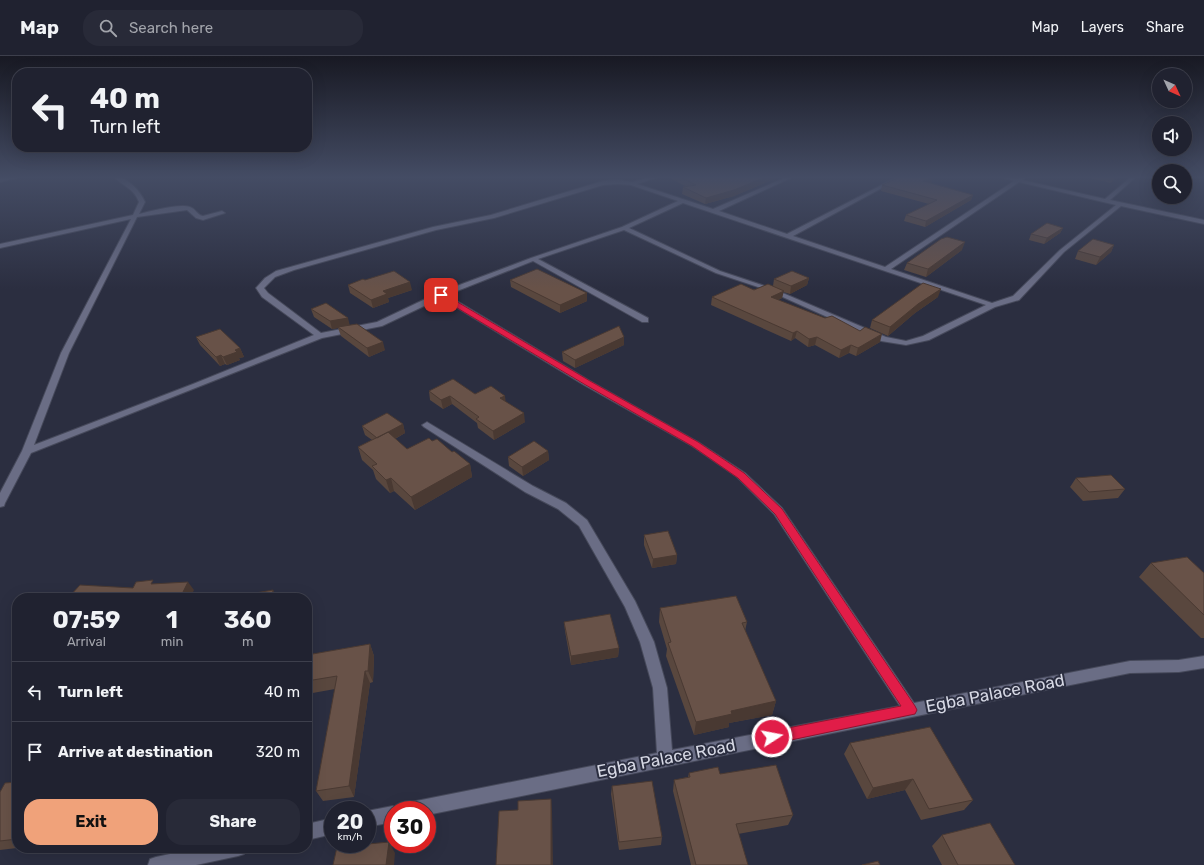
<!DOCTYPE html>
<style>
:root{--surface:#202230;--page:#282a38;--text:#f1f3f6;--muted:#a2a4ab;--line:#3d3f4c;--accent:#f0a27a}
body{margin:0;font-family:Rubik,sans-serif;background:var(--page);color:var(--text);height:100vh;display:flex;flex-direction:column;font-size:15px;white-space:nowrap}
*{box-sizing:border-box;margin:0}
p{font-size:13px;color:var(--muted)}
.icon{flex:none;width:22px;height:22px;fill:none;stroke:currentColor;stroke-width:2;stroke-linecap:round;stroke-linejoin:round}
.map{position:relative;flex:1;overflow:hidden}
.panel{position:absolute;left:12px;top:537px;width:300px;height:260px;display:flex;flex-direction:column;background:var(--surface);border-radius:16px;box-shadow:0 4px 16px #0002,0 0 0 1px var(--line)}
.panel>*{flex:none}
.top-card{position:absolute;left:12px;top:12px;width:300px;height:84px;border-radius:16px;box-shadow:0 4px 16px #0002,0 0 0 1px var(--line);background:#202230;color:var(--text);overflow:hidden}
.needle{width:26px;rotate:134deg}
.buttons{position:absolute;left:1152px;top:12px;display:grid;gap:8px}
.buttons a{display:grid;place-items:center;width:40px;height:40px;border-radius:50%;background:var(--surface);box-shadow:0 4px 16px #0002,0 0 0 1px var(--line);font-size:20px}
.speed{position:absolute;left:324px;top:745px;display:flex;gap:8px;font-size:20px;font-weight:700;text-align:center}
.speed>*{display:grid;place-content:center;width:52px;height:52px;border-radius:50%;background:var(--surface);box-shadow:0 4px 16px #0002,0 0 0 1px var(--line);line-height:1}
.speed small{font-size:10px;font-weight:400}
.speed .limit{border:6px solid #d22;background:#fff;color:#111}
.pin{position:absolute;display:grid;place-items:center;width:34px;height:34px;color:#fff;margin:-17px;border-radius:8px;box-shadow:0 2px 6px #0006}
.me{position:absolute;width:44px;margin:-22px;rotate:79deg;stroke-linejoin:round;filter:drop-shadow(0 0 3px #0008)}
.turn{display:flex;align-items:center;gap:14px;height:84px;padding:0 12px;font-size:18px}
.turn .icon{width:52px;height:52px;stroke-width:2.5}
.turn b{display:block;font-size:28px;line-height:34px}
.eta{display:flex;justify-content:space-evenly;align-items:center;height:68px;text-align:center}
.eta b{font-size:24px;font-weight:700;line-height:28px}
.action{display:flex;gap:8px;margin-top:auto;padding:8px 12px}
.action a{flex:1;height:46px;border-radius:16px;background:var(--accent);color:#111;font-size:16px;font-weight:700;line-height:46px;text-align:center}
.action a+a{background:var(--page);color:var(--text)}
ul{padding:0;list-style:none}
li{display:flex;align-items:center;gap:12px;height:60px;padding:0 12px;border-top:1px solid var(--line)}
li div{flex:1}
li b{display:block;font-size:15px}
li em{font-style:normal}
header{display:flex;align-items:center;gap:24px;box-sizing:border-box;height:56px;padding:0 20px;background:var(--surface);border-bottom:1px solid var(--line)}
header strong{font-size:19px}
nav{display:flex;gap:22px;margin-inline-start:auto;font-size:14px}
.search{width:280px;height:36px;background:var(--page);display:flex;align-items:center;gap:10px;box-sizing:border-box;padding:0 14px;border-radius:16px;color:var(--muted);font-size:15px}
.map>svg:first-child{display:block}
</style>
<header>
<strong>Map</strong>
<div class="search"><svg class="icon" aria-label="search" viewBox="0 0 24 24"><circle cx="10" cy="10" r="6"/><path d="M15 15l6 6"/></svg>Search here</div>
<nav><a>Map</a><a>Layers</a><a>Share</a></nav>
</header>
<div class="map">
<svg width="1204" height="809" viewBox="0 0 1204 809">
<rect width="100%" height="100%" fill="#2b2e40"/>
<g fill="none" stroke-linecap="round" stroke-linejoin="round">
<defs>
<path id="minor" d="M15,120H25L0,126V122Z
M113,120C126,120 140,134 145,146L139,158C151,155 179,147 190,151C196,153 197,159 203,160L222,155L225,157L203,164L196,162L187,154L137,161L69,297L34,389L193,328L314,279L262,241L256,232L265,222L276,215L433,171L491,159L603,125L618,124L632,126L654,120H661L637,128L713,153L789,120H795L719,155L787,178L899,120H904L793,180L885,211L1014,125L997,120L1017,123L1022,120L1025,122L1022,124L1105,143L1132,120H1137L1110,144L1204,164V168L1121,150L1064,196L1019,244L995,251L929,284L906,289L881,285L767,234L716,217L624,174L538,203L648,262V266H642L533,205L447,239L590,325L698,386L745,417L782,452L914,647L1130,605L1179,604L1204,600V612L1179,616L1130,617L427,759V754H403L405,748L411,746L657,697L653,632L640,586L625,551L579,470L558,453L525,436L424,371L422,369L427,366L533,430L566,447L587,464L635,545L654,586L667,632L672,694L900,650L774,458L737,421L692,390L584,329L441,242L382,270L322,282L31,397L5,447L4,450L0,451V437L22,395L61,297L131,163L0,192V188L133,159L139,146C134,132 121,129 113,120ZM1019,126L1116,149L1060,194L1013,240L992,247L891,213ZM618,128L631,129L678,145L622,171L531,202L438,237L377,266L321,277L268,237L264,232L275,221L294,214L436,174L494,162L603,129ZM683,147L986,249L923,280L906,285L886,281L771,232L720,215L629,172Z
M393,750L399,754H393V766L367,771V755Z
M333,762V778L307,784V768Z
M198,792H246L244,798L238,800L196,809H148L150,803L156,801Z"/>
</defs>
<!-- minor casing -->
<use href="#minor" stroke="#46495a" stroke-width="2"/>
<!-- minor -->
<use href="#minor" fill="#6a6d85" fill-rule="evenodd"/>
</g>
<!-- wall -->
<path fill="#59473e" d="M666,120H781L734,140L705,148L682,138L683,131H687Z
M904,120L933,121L931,127H930L973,139L971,144L925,171L904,165L906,159L929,148L881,135L882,129Z
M1081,120H1119L1111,127Z
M1063,172L1060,177L1044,188L1029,184L1031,178Z
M1114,189L1111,196L1096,209L1075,203L1078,195Z
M962,194L926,221L904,214L907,207Z
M809,222L807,229L790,238L783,236L782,242L778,244L880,286L856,300L849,297L839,302L815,289L808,291L795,282L791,285L711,249L712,241L773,230L774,223Z
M365,224L412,234L388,242L389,246L373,252L350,237L348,229Z
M510,224L587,237V245L560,257L511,231Z
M938,241L915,257L888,280L870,272L872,264Z
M311,253L350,269L385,294L369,301L341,280L338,272L332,273L314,261Z
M196,281L240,292L244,301L239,302L240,304L227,309L225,308L220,310L200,289Z
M624,289L575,312L563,305L562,296Z
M429,335L475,338L505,345L525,366L494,384L478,372L477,367L452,348L443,353L430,344Z
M403,368L405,377L395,383L407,393L432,385L452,396L470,408L472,421L415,454L394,435L390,437L376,423L373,414L362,404L358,391L372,384L365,379L362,370Z
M548,395L549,404L523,420L509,410L508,401Z
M1076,422L1125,433L1118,442L1083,445L1070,431Z
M644,479L677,499L676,508L652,512L644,489Z
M1151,507L1204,517V582H1201L1139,521Z
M660,552L747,566L745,575L776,645L772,659L729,667V671L694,679L666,600L667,593L659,566Z
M564,566L619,592L618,601L571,609L565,575Z
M370,588L374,600L373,626L370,627L354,741L323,745L316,735L335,633L307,638V599Z
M17,622V631L13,628Z
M850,687L973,744L964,754L921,764L905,734L867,743L844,698Z
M689,717L720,718L793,759L788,769L738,778L748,809H691L673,735L674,724L688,721Z
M17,726V792L0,794V736Z
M612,730L662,781L661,789L619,794L611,738Z
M942,779L1015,809H942L932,790Z
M33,792H89V793L41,797Z"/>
<!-- shaded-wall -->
<path fill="#493932" d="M768,120H781L734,140L705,148L706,142Z
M1116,120H1119L1111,127L1114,122Z
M933,121L931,127L921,131L923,125Z
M973,139L971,144L925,171L926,165Z
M1063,172L1060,177L1044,188L1047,182Z
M965,186L962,194L926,221L928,213Z
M1114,189L1111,196L1096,209L1100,201Z
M809,222L807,229L790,238L791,230Z
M410,226L412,234L388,242L389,246L373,252L371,244L383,235Z
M941,233L938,241L915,257L888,280L890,271L918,248Z
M784,235L782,242L769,249L771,241Z
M587,237V245L560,257V249Z
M348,262L350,270L332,273L330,265Z
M797,275L795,282L791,285L793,277Z
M882,278L880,286L856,300L858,292Z
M624,281V289L575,312V304Z
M817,281L815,289L808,291L809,283Z
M383,286L385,294L369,301L367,292Z
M851,289L849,297L839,302L841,294Z
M240,292L244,301L239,302L240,304L227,309L223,301L235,294Z
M221,299L225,308L220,310L216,301Z
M450,340L452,348L443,353L441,344Z
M505,340L506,348L500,342Z
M524,357L525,366L494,384L493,375Z
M403,368L405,377L380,391L378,382Z
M548,395L549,404L523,420L522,411Z
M470,408L472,421L415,454L411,441Z
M391,422L394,435L390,437L386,424Z
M677,499L676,508L652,512L653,503Z
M188,526L194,534L190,542H180Z
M273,534L277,542H272Z
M370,588L374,600L373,626L368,615Z
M619,592L618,601L571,609V600Z
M365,615L370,627L354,741L349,730Z
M776,645L772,659L729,667V671L694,679L696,666L731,655Z
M913,723L905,734L867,743L873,732Z
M551,743L552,755L553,809H551Z
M389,786L395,797L394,809H386Z"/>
<!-- building -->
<path fill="#685248" stroke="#493932" d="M678,120H768L734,134L706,142L683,131L696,129Z
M902,120H927L933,121L923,125L973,139L926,165L906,159L937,144L882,129Z
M1103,120H1116L1114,122Z
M1047,167L1063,172L1047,182L1031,178Z
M947,181L965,186L928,213L907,207L941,183Z
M1093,183L1114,189L1100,201L1078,195Z
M537,213L587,237L560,249L510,224Z
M394,215L410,226L383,235L387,238L371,244L348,229L363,223L365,224Z
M792,215L809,222L791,230L774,223Z
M923,227L941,233L918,248L890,271L872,264Z
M741,228L754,234L768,228L784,235L771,241L825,262L832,260L860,275L865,271L882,278L858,292L851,289L841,294L817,281L809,283L797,275L793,277L712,241Z
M326,247L348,262L330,265L311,253Z
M357,268L383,286L367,292L338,271Z
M619,270L624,281L575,304L562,296Z
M220,273L240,292L235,294L237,296L223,301L221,299L216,301L196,281Z
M453,323L475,338L491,330L505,340L500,342L524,357L493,375L476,363L479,361L450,340L441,344L429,335Z
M387,357L403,368L377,382L362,370Z
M388,376L407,393L429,382L432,385L437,383L452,396L454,395L470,408L411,441L391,422L386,424L372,410L377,408L358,391Z
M534,385L548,395L522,411L508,401Z
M1111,419L1125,433L1089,436L1076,422Z
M668,475L677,499L653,503L644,479Z
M1187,501L1204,517V559L1151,507Z
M153,524L151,528L188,526L180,542H68L80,529L133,532L136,526Z
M273,534L272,542H226Z
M736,540L747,566L742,567L776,645L731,655L732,658L696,666L668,587L671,586L660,552Z
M610,558L619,592L571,600L564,566Z
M370,588L368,615H365L349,730L316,735L337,620L307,625V599Z
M17,622V627L13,628Z
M930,671L973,744L929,753L913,723L873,732L850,687Z
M776,709L793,759L736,768L748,809H696L674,724L690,721L689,717L718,711L720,718Z
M652,725L662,781L619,786L612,730Z
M17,726V783L0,785V736L5,727Z
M551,743V809H496L499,755L518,754V745Z
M990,767L1015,809H958L942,779Z
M389,786L386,809H333L337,791Z
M878,805L880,809H862Z"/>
<!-- sky -->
<linearGradient id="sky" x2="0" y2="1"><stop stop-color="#181923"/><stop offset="0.52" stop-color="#444c64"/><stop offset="1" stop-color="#444c64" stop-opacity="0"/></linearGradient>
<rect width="1204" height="233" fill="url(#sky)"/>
<!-- route -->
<path fill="#e11d48" stroke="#92132f" d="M439,238H444L590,325L698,386L744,417L782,453L915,650L917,654L915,658L772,688L768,686L766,681L768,677L772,675L901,650L775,458L738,422L692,390L584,328L439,241Z"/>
<g text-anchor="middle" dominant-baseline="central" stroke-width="4" stroke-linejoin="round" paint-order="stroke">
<!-- near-street labels -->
<g font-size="17" fill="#d6d8e4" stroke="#2b2e40">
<text transform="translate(995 637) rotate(-11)">Egba Palace Road</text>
<text transform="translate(666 702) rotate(-11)">Egba Palace Road</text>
</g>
</g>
</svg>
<div class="buttons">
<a><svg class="needle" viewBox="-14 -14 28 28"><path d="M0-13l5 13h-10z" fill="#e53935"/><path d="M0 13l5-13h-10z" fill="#a2a4ab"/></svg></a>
<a><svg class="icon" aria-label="sound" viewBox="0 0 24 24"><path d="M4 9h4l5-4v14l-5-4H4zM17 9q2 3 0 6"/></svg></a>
<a><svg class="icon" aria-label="search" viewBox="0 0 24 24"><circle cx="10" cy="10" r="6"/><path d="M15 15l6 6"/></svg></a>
</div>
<div class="speed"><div>20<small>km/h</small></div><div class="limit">30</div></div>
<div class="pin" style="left:441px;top:239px;background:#d93025"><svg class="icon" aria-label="arrive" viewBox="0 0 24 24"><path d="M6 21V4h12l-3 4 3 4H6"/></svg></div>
<svg class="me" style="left:772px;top:681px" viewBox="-20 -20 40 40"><circle r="17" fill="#e11d48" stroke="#fff" stroke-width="3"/><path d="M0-11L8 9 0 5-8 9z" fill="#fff"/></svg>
<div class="top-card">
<div class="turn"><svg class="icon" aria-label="left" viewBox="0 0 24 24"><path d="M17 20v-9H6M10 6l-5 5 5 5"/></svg><div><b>40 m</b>Turn left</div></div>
</div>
<section class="panel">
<div class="eta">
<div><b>07:59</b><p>Arrival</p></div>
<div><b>1</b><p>min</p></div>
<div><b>360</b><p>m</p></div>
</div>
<ul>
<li><svg class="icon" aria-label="left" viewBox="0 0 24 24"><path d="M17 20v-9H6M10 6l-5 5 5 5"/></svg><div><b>Turn left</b></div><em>40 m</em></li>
<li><svg class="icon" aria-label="arrive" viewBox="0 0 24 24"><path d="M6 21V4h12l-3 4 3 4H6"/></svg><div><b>Arrive at destination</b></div><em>320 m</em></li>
</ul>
<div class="action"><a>Exit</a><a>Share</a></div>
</section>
</div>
